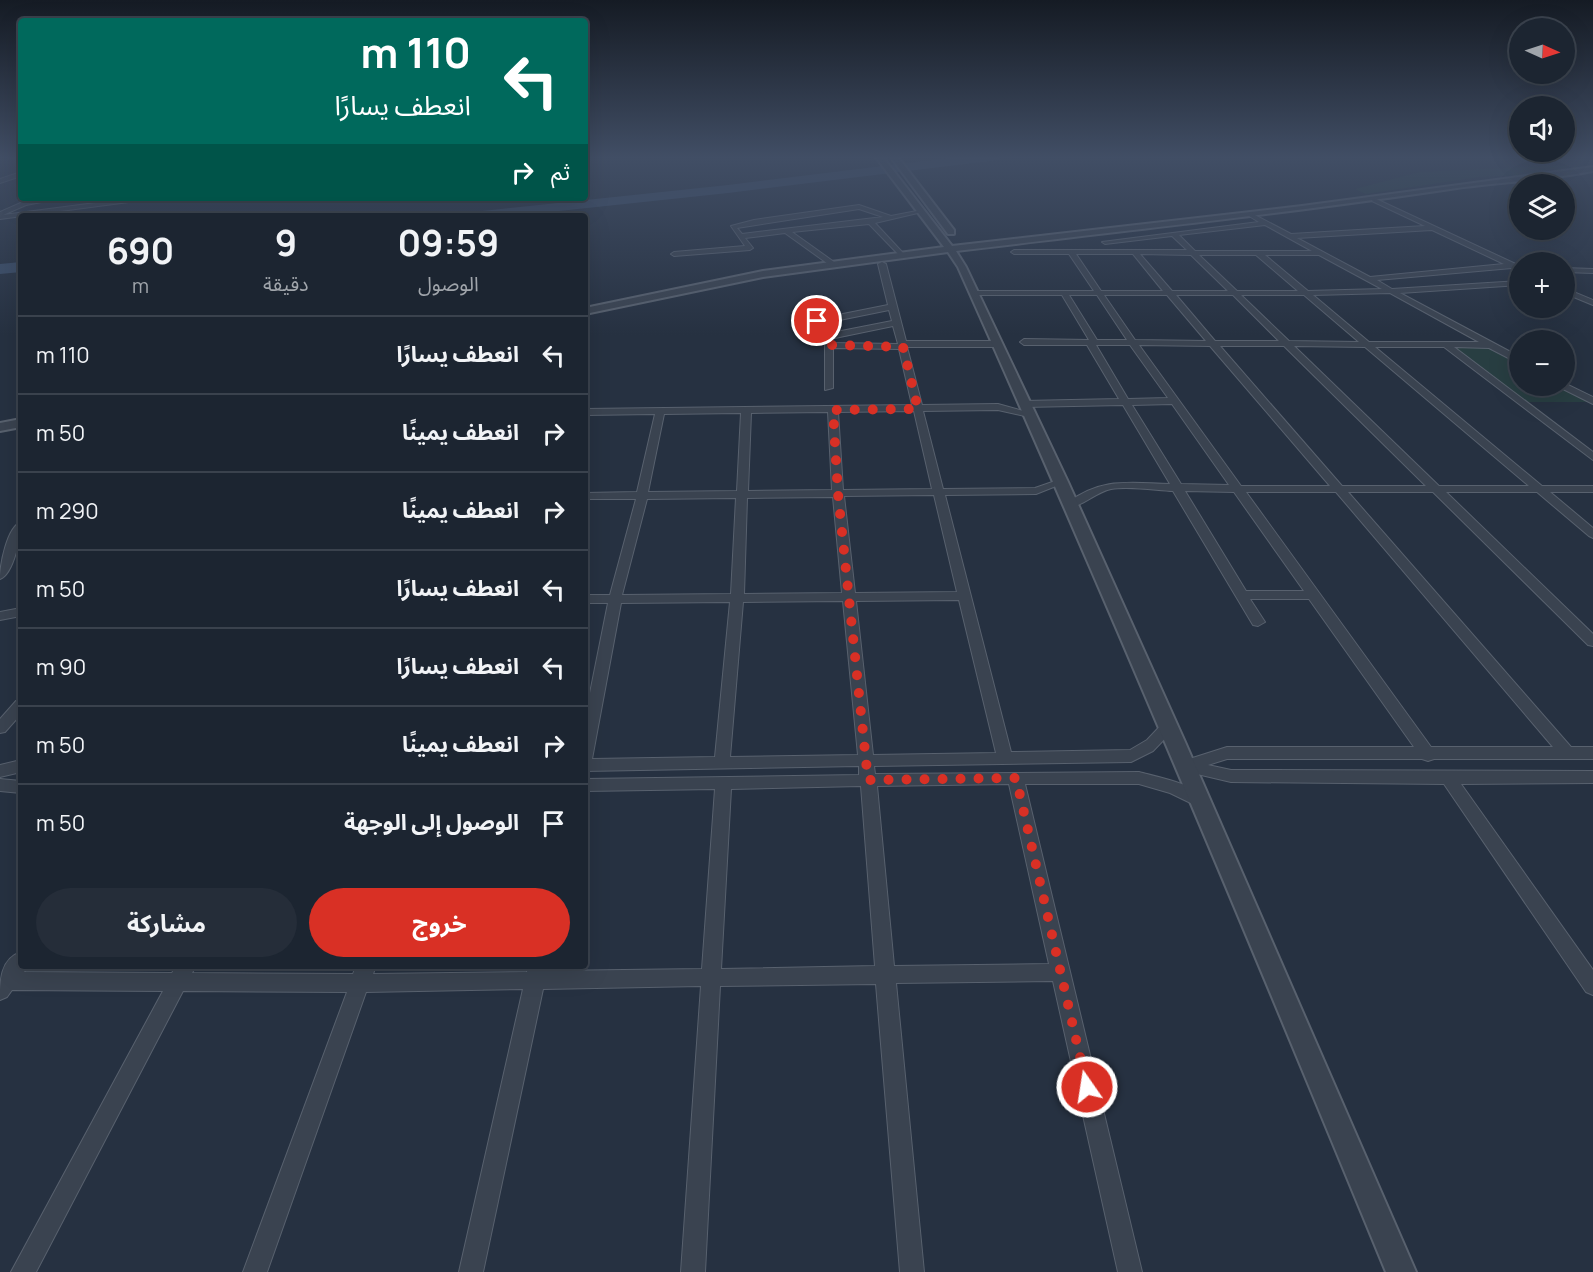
<!DOCTYPE html>
<html lang="ar">
<meta charset="utf-8">
<style>
:root{--surface:#1c2531;--page:#252d39;--text:#f1f3f6;--muted:#a0a5ab;--line:#3a424d;--accent:#d93025}
body{margin:0;font-family:Manrope,"Noto Sans Arabic",sans-serif;background:var(--page);color:var(--text);direction:rtl;height:100vh;display:flex;flex-direction:column;font-size:22px;white-space:nowrap}
*{box-sizing:border-box;margin:0}
p{font-size:20px;color:var(--muted)}
.icon{flex:none;width:33px;height:33px;fill:none;stroke:currentColor;stroke-width:2;stroke-linecap:round;stroke-linejoin:round}
.map{position:relative;flex:1;overflow:hidden;direction:ltr}
.drawer{position:absolute;left:18px;top:213px;width:570px;height:756px;display:flex;flex-direction:column;background:var(--surface);border-radius:6px;box-shadow:0 6px 24px #0002,0 0 0 2px var(--line);direction:rtl}
.drawer>*{flex:none}
.banner{position:absolute;left:18px;top:18px;width:570px;height:183px;border-radius:6px;box-shadow:0 6px 24px #0002,0 0 0 2px var(--line);direction:rtl;background:#00695c;color:#fff;overflow:hidden}
.needle{width:39px;rotate:93deg}
.controls{position:absolute;left:1509px;top:18px;display:grid;gap:12px}
.controls a{display:grid;place-items:center;width:66px;height:66px;border-radius:50%;background:var(--surface);box-shadow:0 6px 24px #0002,0 0 0 2px var(--line);font-size:30px}
.pin{position:absolute;display:grid;place-items:center;width:51px;height:51px;color:#fff;margin:-26px;border:3px solid #fff;border-radius:50%;box-shadow:0 2px 6px #0007}
.me{position:absolute;width:66px;margin:-33px;rotate:347deg;stroke-linejoin:round;filter:drop-shadow(0 0 4px #0008)}
.turn{display:flex;align-items:center;gap:21px;height:126px;padding:0 18px;font-size:27px}
.turn .icon{width:78px;height:78px;stroke-width:2.5}
.turn b{display:block;font-size:42px;line-height:51px}
.then{display:flex;align-items:center;height:57px;padding:0 18px;background:#0003;gap:12px;font-size:22px}
.eta{display:flex;justify-content:space-evenly;align-items:center;height:102px;text-align:center}
.eta b{font-size:36px;font-weight:700;line-height:42px}
.primary-button{display:flex;gap:12px;margin-top:auto;padding:12px 18px}
.primary-button a{flex:1;height:69px;border-radius:36px;background:var(--accent);color:#fff;font-size:24px;font-weight:700;line-height:69px;text-align:center}
.primary-button a+a{background:var(--page);color:var(--text)}
ul{padding:0;list-style:none}
li{display:flex;align-items:center;gap:18px;height:78px;padding:0 18px;border-top:2px solid var(--line)}
li div{flex:1}
li b{display:block;font-size:22px}
li em{font-style:normal}
.map>svg:first-child{display:block}
</style>
<div class="map">
<svg width="1593" height="1272" viewBox="0 0 1593 1272">
<rect width="100%" height="100%" fill="#263141"/>
<!-- green -->
<path fill="#283e42" d="M1570,165L1561,173L1479,177L1366,194L1355,189L1420,172Z
M1446,345H1490L1519,361L1520,386H1564L1593,402H1521Z"/>
<g fill="none" stroke-linecap="round" stroke-linejoin="round">
<!-- river -->
<path fill="#3b4e69" fill-rule="evenodd" d="M965,156H1004L998,160L728,193L512,216H466L473,212L728,185Z
M21,262V272L0,274V264Z"/>
<defs>
<path id="minor" d="M21,156V159L5,157L6,156Z
M21,172V176L0,183V179Z
M47,198H62L26,205L3,215L134,198H159L0,219V212L23,202Z
M1374,198L1520,266V271L1512,268L1377,280L1392,289L1520,281V285L1400,293L1520,357V364L1489,348L1454,347L1593,452V460L1444,347H1375L1542,486H1593V492H1550L1593,528V538L1589,536L1537,492H1446L1593,634V646L1588,645L1433,492H1348L1571,747H1593V759H1434L1428,761L1422,759H1227L1208,765L1231,770L1593,771V783L1461,784L1593,970V995L1586,992L1444,784L1231,782L1180,770L1178,766L1180,762L1227,747H1414L1309,599H1250L1265,622L1258,626L1253,625L1173,491C1154,490 1130,486 1111,489C1096,492 1079,509 1067,507V503C1103,477 1128,483 1170,484L1123,405L1024,407L1019,404L1024,401L1119,399L1087,345H1024L1020,342L1024,339L1089,340L1062,295H974L970,293L974,291H1094L1069,254H1014L1011,252L1014,250H1187L1172,236L1105,244L1102,242L1259,222L1249,216L1251,213L1291,234L1425,226L1372,201ZM1265,225L1312,251H1195L1179,235ZM1432,230L1504,264L1370,277L1297,238ZM1076,254H1133L1163,291H1101ZM1140,254L1191,255L1228,291H1172ZM1199,255H1256L1298,291H1237ZM1265,255H1319L1382,289L1308,291ZM1390,293L1479,342H1369L1313,295ZM1069,295H1097L1127,340H1097ZM1104,295H1167L1206,341L1135,340ZM1176,295H1233L1279,341H1215ZM1241,295H1304L1359,342L1289,341ZM1096,345H1130L1168,398L1128,399ZM1139,345L1210,346L1330,486H1241ZM1220,346H1284L1426,486H1342ZM1294,346L1365,347L1529,486H1439ZM1172,404L1229,485L1181,484L1132,405ZM1185,491L1234,492L1304,591H1246ZM1246,492H1336L1553,747H1431Z
M859,205L891,216L922,210V212L875,223L903,253V255H899L869,224L792,232L834,262L835,264L831,266L785,233L745,238L753,248L750,250L674,256L671,254L674,252L745,246L731,226L754,220ZM859,209L883,217L742,234L737,228Z
M882,262L886,264L906,341H997L1001,344L997,347H907L922,405L998,404L1034,414L1029,417L998,410L923,411L943,489L1035,488L1061,479L1066,482L1036,494L945,495L1011,752L1130,750L1147,740L1164,722H1174L1177,726L1153,751L1131,762L874,766L875,774L1139,772C1157,777 1200,785 1209,802L1207,806L1201,808L1170,793L1139,784H1025L1142,1272H1118L1053,981L896,983L924,1272H900L876,984L720,986L705,1272H681L701,986L543,989L483,1272H459L523,989L366,992L267,1272H243L347,992L183,991L36,1272H11L163,991L12,990L7,997L0,1000C0,981 0,959 21,952V966H28L24,972L172,973L176,966H196L192,973L353,974L356,966H376L373,974L527,972L528,966H548L546,971L702,969L715,789L585,791V779L859,775V766L585,771V718L608,603H585V595H610L636,499H585V493L637,492L655,414L585,415V409L912,405L899,349L833,348V388L825,390V345L807,325L813,320L888,305L878,264ZM889,310L892,321L826,334L815,325ZM893,326L898,344L832,343L830,339ZM914,411L932,489L843,490L838,412ZM828,412L832,490L748,491L751,413ZM741,413L737,491L648,492L664,414ZM934,495L957,592L855,593L844,496ZM833,497L842,593L744,594L747,498ZM736,498L731,594L622,595L647,499ZM959,600L996,753L873,755L856,601ZM843,601L858,755L730,757L743,602ZM730,602L715,757L592,759L621,603ZM1009,784L1049,964L894,966L877,786ZM861,786L875,966L721,969L731,789Z
M1564,268L1593,269V273L1564,272Z
M1564,288L1593,300V305L1564,293Z
M1564,383L1593,397V404L1561,388L1560,386H1564Z
M21,522C21,535 14,574 0,579C0,565 7,527 21,522Z
M21,608V616L0,620V612Z
M21,700V714L5,732L0,733V719L16,701Z
M21,760V772L0,777V765Z
M0,779L21,781V793L0,791Z"/>
<path id="tertiary" d="M875,156H882L952,246L1302,206L1593,167V171C1548,180 1503,182 1457,188C1291,213 1123,231 956,251L966,267L1068,482L1185,742L1416,1272H1386C1247,935 1107,599 958,267L948,252L763,277L585,314V308L763,271L944,247Z
M890,156H897L954,230V234H948Z
M21,419V427L0,431V423Z"/>
</defs>
<!-- minor casing -->
<use href="#minor" stroke="#58616e" stroke-width="2"/>
<!-- tertiary casing -->
<use href="#tertiary" stroke="#58616e" stroke-width="4"/>
<!-- minor -->
<use href="#minor" fill="#3a4350" fill-rule="evenodd"/>
<!-- tertiary -->
<use href="#tertiary" fill="#3a4350" fill-rule="evenodd"/>
</g>
<!-- sky -->
<linearGradient id="sky" x2="0" y2="1"><stop stop-color="#151b24"/><stop offset="0.47" stop-color="#414e65"/><stop offset="1" stop-color="#414e65" stop-opacity="0"/></linearGradient>
<rect width="1593" height="335" fill="url(#sky)"/>
<g fill="none" stroke-linecap="round" stroke-linejoin="round">
<!-- route -->
<path stroke="#d93025" stroke-width="10" stroke-dasharray="0 18" d="M817,321L812,325L826,339L829,345L903,347L918,409L833,410L838,494L868,780L1016,778L1087,1087"/>
</g>
</svg>
<div class="controls">
<a><svg class="needle" viewBox="-14 -14 28 28"><path d="M0-13l5 13h-10z" fill="#e53935"/><path d="M0 13l5-13h-10z" fill="#a0a5ab"/></svg></a>
<a><svg class="icon" aria-label="sound" viewBox="0 0 24 24"><path d="M4 9h4l5-4v14l-5-4H4zM17 9q2 3 0 6"/></svg></a>
<a><svg class="icon" aria-label="layers" viewBox="0 0 24 24"><path d="M12 4l9 5-9 5-9-5zM3 14l9 5 9-5"/></svg></a>
<a>+</a>
<a>−</a>
</div>
<div class="pin" style="left:817px;top:321px;background:#d93025"><svg class="icon" aria-label="arrive" viewBox="0 0 24 24"><path d="M6 21V4h12l-3 4 3 4H6"/></svg></div>
<svg class="me" style="left:1087px;top:1087px" viewBox="-20 -20 40 40"><circle r="17" fill="#d93025" stroke="#fff" stroke-width="3"/><path d="M0-11L8 9 0 5-8 9z" fill="#fff"/></svg>
<div class="banner">
<div class="turn"><svg class="icon" aria-label="left" viewBox="0 0 24 24"><path d="M17 20v-9H6M10 6l-5 5 5 5"/></svg><div><b>110 m</b>انعطف يسارًا</div></div>
<div class="then">ثم<svg class="icon" aria-label="right" viewBox="0 0 24 24"><path d="M7 20v-9h11M14 6l5 5-5 5"/></svg></div>
</div>
<section class="drawer">
<div class="eta">
<div><b>09:59</b><p>الوصول</p></div>
<div><b>9</b><p>دقيقة</p></div>
<div><b>690</b><p>m</p></div>
</div>
<ul>
<li><svg class="icon" aria-label="left" viewBox="0 0 24 24"><path d="M17 20v-9H6M10 6l-5 5 5 5"/></svg><div><b>انعطف يسارًا</b></div><em>110 m</em></li>
<li><svg class="icon" aria-label="right" viewBox="0 0 24 24"><path d="M7 20v-9h11M14 6l5 5-5 5"/></svg><div><b>انعطف يمينًا</b></div><em>50 m</em></li>
<li><svg class="icon" aria-label="right" viewBox="0 0 24 24"><path d="M7 20v-9h11M14 6l5 5-5 5"/></svg><div><b>انعطف يمينًا</b></div><em>290 m</em></li>
<li><svg class="icon" aria-label="left" viewBox="0 0 24 24"><path d="M17 20v-9H6M10 6l-5 5 5 5"/></svg><div><b>انعطف يسارًا</b></div><em>50 m</em></li>
<li><svg class="icon" aria-label="left" viewBox="0 0 24 24"><path d="M17 20v-9H6M10 6l-5 5 5 5"/></svg><div><b>انعطف يسارًا</b></div><em>90 m</em></li>
<li><svg class="icon" aria-label="right" viewBox="0 0 24 24"><path d="M7 20v-9h11M14 6l5 5-5 5"/></svg><div><b>انعطف يمينًا</b></div><em>50 m</em></li>
<li><svg class="icon" aria-label="arrive" viewBox="0 0 24 24"><path d="M6 21V4h12l-3 4 3 4H6"/></svg><div><b>الوصول إلى الوجهة</b></div><em>50 m</em></li>
</ul>
<div class="primary-button"><a>خروج</a><a>مشاركة</a></div>
</section>
</div>
